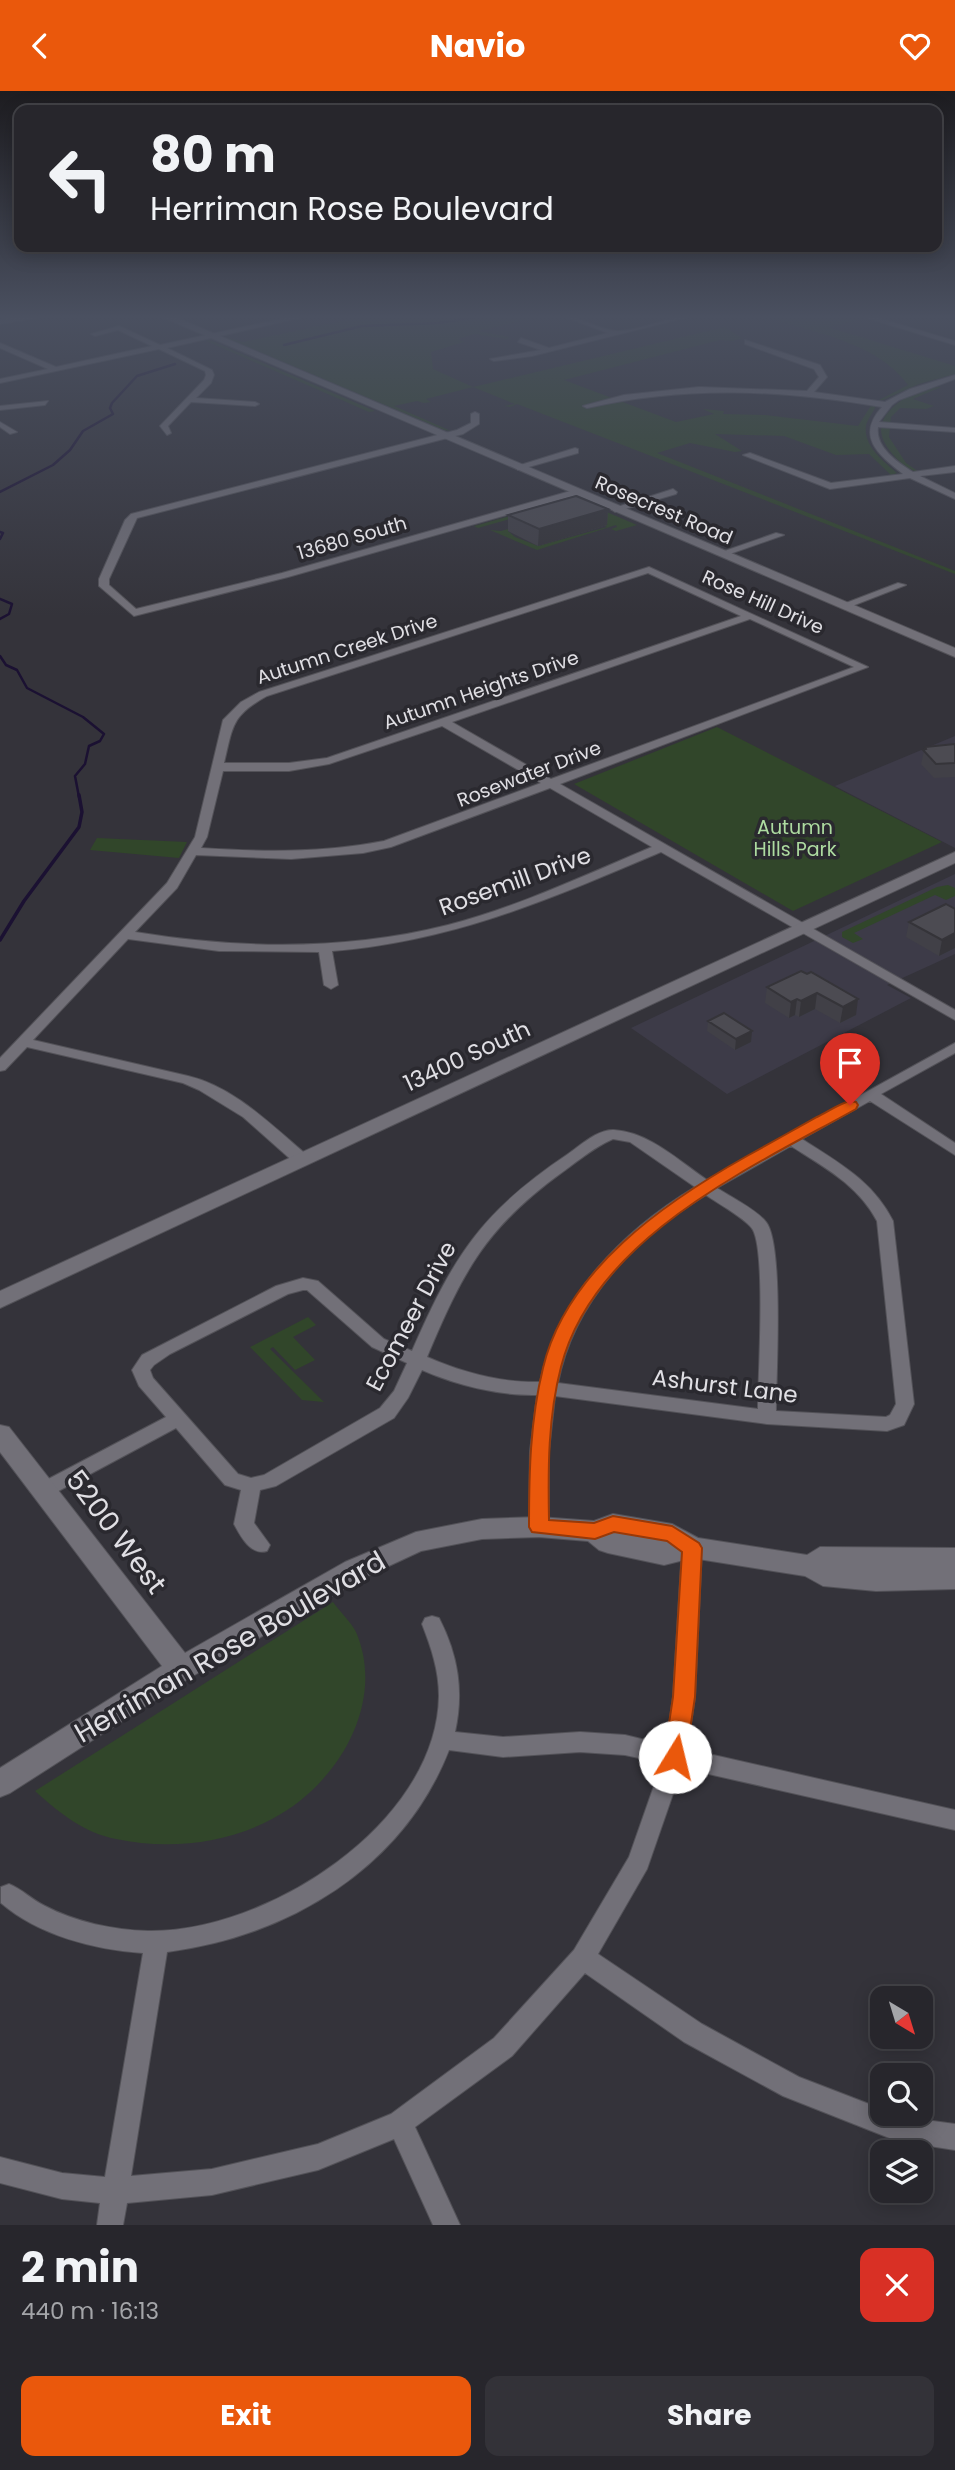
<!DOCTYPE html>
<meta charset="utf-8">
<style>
:root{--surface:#27262c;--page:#333238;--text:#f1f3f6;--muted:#a4a5a9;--line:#434348;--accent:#ea580c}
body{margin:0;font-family:Poppins,sans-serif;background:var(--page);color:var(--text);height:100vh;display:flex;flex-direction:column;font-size:26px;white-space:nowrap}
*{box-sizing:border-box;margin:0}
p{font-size:23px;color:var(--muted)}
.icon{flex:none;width:38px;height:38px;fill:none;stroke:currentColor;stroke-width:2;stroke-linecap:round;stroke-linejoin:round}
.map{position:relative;height:2134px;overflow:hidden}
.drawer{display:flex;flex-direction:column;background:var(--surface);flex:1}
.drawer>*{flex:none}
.top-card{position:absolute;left:14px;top:14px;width:928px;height:147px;border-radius:14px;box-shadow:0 4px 18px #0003,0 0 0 2px var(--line);background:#27262c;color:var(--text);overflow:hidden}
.needle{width:46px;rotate:142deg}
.buttons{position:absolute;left:870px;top:1895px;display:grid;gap:14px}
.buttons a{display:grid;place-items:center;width:63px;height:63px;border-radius:14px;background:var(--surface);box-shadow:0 4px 18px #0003,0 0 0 2px var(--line);font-size:35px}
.pin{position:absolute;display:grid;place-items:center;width:60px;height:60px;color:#fff;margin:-72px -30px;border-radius:50% 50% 50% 0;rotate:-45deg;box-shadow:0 0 7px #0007}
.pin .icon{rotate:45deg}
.me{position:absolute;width:77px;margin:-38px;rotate:9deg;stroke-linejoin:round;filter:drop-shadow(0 0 5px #0008)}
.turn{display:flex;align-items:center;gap:24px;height:147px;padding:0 21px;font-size:32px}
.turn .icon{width:91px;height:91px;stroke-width:2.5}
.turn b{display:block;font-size:49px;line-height:60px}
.round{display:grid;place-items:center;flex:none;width:74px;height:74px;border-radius:14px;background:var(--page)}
.headline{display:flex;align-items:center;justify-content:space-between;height:119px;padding:0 21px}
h1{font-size:42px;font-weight:700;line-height:52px}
.action{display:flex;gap:14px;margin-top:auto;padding:14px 21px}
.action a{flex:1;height:80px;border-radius:14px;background:var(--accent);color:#fff;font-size:28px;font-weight:700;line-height:80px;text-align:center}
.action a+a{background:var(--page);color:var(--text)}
header{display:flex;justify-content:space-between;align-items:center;height:91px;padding:0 21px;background:var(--accent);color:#fff;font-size:32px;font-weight:700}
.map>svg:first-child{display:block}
</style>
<header><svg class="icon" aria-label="back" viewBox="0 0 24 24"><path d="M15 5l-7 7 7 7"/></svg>Navio<svg class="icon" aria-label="heart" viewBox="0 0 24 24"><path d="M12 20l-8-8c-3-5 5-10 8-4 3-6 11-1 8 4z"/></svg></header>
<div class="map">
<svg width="955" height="2134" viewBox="0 0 955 2134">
<rect width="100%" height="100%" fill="#34333a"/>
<!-- built -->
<path fill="#3d3b48" d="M955,645V757L835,695Z
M955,783V863L887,894L911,907L727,1003L631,937Z"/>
<!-- green -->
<path fill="#31462a" d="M361,226H539L478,240L510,246L507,248L474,243L458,248L464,251L431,261L433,278L473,296L725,236L742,247L733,250L720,249L564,289L676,331L714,323L703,318L724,320L723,323L765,324L858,335L872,313L876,315C873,322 867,328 866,335C863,355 884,371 897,382L891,384L869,363L836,364L784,345L715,343L742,360L735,361L690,352L657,362L955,480V483L517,313L510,316L504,315L515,313L473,296L426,308L431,311L424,312L417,310L394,315L451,340L444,339L222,245L243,251Z
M769,227H856L860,229L828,236L955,275V283L919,293L883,309L877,310L908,294C878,252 816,242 769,227Z
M204,249L212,250L375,320L369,321Z
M941,296L913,308L934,315L926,318L900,317L891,326L889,346L906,372L919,381C910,380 903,374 896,367C889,359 881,350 881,338C882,315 921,295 941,296Z
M574,407L637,434L616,440L611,438L617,436L616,434L537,459L490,439L501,440L547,427L508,440L515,446L538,455L607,436L576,420L575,410L478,437L474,435Z
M717,636L942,751L793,820L574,693Z
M97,747L187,751L179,767L90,759Z
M948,794L955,797V805L946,809L935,804L854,842L863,848L853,852L842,846V841L937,796Z
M308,1226L316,1234L293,1246L315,1269L295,1279L273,1256L270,1258L324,1311L302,1309L250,1256Z
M333,1511C340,1521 351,1531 356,1541C387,1613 336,1695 272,1728C225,1753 168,1759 116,1748C84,1742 58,1721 35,1700Z"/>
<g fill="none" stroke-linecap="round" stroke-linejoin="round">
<!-- stream-far1 -->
<path stroke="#1b1132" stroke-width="2.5" d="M284,254L362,235L438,232L476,226
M0,401L53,374L70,359L83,340L113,323L110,317L112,312L137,285L175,273
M0,441L3,442L0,448
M0,508L12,513L9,523L0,528
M0,565L6,574L17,579L27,597L83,626L104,643L100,650L89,655L85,673L75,685L79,706"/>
<!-- stream -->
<path stroke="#1b1132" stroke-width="3.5" d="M0,849L24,810L79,736L82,721L79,704"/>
<defs>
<path id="street" d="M21,226H42L0,233V229Z
M290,226H304L167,257L212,279L214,284L211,292L196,307L255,311L259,313L255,315L191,311L168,335L171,342L167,344L160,335L204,289L206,284L205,280L159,258L0,292V288L48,278L0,257V252L56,276L152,255L118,239L95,245L91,243L119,235L160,254Z
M565,226C583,226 600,240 618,240C642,240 664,226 688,226L532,265L494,270L490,268L541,259L518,251L521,247L549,257L608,242Z
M864,226H875L955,250V254Z
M745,249L820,274L827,286L814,301L885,311L910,298L955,284V288L899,309L892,314L879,331L955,337V341L878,336C875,356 897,371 913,381L955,375V381L920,385L955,402V408L910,387L830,398L743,364L750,362L831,392L903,383C877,363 856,345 882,316C780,299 688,294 587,317L583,315L624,304L699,296L807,300L819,286L814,278L745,253Z
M48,310L45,314L0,319V315Z
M475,321L479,323V333L463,343L137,427L109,488V494L136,518L282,482L574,399H580V403L288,486L134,525L99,495V488L125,429L131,423L457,339L471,332V323Z
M0,331L17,341L10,343L0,336Z
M575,357L578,358V362L518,379L514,376Z
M673,398L677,401L676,403L615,421L611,418Z
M776,442L784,444L724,465L716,463Z
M649,476L868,576L560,693L955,919V929L661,761C550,808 454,850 332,860L338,894L331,898L324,894L319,861L219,860L128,848L33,949L188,985C235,996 272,1035 308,1065L310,1069L308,1073H296L243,1026L199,999L183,992L27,956L5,979L0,980V967L167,792L195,746L223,629L241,611L259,601ZM648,482L741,525L327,667L289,672H224C233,635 231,625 267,605ZM750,528L854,576L551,688L452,631ZM442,635L541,692L384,750C323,762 262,761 201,757L207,746L223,680H289L329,673ZM550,697L652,756C585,784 518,816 448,834C345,860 238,858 135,841L177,797L196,764L291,768L363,762L391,756Z
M898,492L906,494L847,517L838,515Z
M955,952V962L881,1003L955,1052V1064L870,1010L802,1048C839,1072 873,1090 893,1130L914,1313L904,1334L887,1340L767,1333L555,1305L549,1360V1436L546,1441L539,1444L532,1441L529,1436L530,1360L537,1304C500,1305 456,1294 422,1279L408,1307L394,1327L276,1395L260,1399L254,1432L270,1454L267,1460C251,1465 241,1446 234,1433L241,1399L225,1394L176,1337L51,1404L44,1406L37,1404L34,1399L37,1394L166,1326L139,1295L132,1279L142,1264L276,1195L303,1187L318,1190L384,1248L412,1260C453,1166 481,1121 568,1063C581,1054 598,1038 614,1039C649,1041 679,1070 707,1089ZM613,1048L630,1051L695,1096C622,1140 558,1205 540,1291C502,1292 461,1281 427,1266C463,1180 486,1136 564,1080C579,1069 596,1055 613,1048ZM791,1055C824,1076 858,1094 877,1130L896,1313L890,1324L886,1326L776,1320C776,1286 784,1153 766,1131C757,1119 731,1106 717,1097ZM706,1104C717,1112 748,1129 753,1139C766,1164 758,1284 758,1318L558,1292C574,1209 636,1147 706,1104ZM303,1199H307L372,1256L407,1272L394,1300L380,1317L264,1384L251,1387L238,1383L153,1287L150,1279L154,1274L170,1263L288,1203Z
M692,1449L699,1451L702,1457L695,1606L687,1658L955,1719V1739L682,1677L647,1778L598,1863L702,1933L799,1986L882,2018V2023L955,2033V2059L897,2050L783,2005L684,1951L585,1882L512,1965L415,2036L460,2134H433L394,2048L318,2079L212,2104L127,2112L123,2134H97L100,2112L62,2108L0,2092V2066L62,2082L105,2086L143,1862C95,1859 38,1844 1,1812V1796L9,1793C22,1798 32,1809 45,1815C75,1831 114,1839 148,1840C266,1842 437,1733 439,1605C439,1579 431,1556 422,1533L425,1527L432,1525L439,1527C458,1564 464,1600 455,1641L503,1646L580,1641L625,1644L666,1654L673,1606L682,1457L685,1451ZM449,1659L503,1666L580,1661L625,1664L662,1672L629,1766L574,1859L494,1947L391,2023L318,2053L212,2078L131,2085L167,1861C289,1845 403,1777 449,1659Z"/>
<path id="secondary" d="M162,226H175L955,557V566Z
M955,761V772L0,1217V1200Z
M0,1334L9,1336L185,1562L345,1471L416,1441L482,1428L539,1426L594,1430L613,1423L672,1433L698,1447L807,1464L820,1456L955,1457V1498L876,1500L823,1495L805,1485L692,1467L664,1474L608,1462L599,1459L588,1450L539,1446L482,1448L421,1460L363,1487L191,1586L10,1702L0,1706V1677L162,1575L0,1361Z"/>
</defs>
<!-- street casing -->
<use href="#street" stroke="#535258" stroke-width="2"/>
<!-- secondary casing -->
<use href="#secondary" stroke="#535258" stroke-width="2"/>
<!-- street -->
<use href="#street" fill="#727078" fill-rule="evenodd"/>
<!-- secondary -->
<use href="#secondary" fill="#727078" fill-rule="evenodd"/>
</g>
<!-- wall -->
<path fill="#414047" d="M608,418L607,434L538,455L508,440V424Z
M955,653V686L934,687L921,673L925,656Z
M955,818V857L939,865L906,846L909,831Z
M801,880L856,924L840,932L815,918L799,926L795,924L789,927L765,912L767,896Z
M708,930L751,951L735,959L707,940Z"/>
<!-- shaded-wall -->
<path fill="#353439" d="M608,418L607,434L538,455L539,438Z
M955,842V857L939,865L942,849Z
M817,902L815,918L799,926L801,910Z
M797,908L795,924L789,927L791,911Z
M858,908L856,924L840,932L843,916Z
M752,940L751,951L735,959L736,948Z"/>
<!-- building -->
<path fill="#4c4b52" stroke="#353439" stroke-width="2" d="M576,405L608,418L539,438L508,424Z
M955,653V672L936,673L923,659L926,658L925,656Z
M946,813L955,818V842L942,849L909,831Z
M801,880L807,883L811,881L858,908L843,916L817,902L801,910L797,908L791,911L767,896Z
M724,922L752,940L736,948L708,930Z"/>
<!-- sky -->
<linearGradient id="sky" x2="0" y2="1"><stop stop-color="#1d1c20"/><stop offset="0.43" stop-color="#4a5060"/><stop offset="1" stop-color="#4a5060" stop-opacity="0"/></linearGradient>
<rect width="955" height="525" fill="url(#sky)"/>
<!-- route -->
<path fill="#ea580c" stroke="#983908" stroke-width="2" d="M850,1010L856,1011L858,1014L856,1018C750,1077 594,1147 561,1276C548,1326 548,1378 549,1429L594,1432L613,1425L672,1435L699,1452L702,1457L695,1606L686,1666L682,1673L675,1675L667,1673L664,1666L673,1606L682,1461L667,1450L614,1441L595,1448L532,1441L529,1436C529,1382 530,1330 543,1277C566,1179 665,1111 747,1065C770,1052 794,1039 817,1026C828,1021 838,1013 850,1010Z"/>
<g text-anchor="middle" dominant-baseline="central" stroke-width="7" stroke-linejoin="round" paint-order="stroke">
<!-- far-street labels -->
<g font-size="19" fill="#e0dfe4" stroke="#2a292f">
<text transform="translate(664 419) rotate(23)">Rosecrest Road</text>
<text transform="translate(352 447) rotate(-16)">13680 South</text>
<text transform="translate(763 511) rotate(24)">Rose Hill Drive</text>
<text transform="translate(347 558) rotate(-18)">Autumn Creek Drive</text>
<text transform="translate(481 599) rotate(-19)">Autumn Heights Drive</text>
<text transform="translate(529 683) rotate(-21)">Rosewater Drive</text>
</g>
<!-- far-park labels -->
<g font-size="19" fill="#addba0" stroke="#2a292f">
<text x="795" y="736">Autumn<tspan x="795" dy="22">Hills Park</tspan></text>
</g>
<!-- street labels -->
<g font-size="23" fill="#e0dfe4" stroke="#2a292f">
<text transform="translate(515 790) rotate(-20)">Rosemill Drive</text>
<text transform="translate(467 965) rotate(-25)">13400 South</text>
<text transform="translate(411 1225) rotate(-62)">Ecomeer Drive</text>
<text transform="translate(725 1295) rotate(7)">Ashurst Lane</text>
</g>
<!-- near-street labels -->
<g font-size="28" fill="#e0dfe4" stroke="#2a292f">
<text transform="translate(116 1441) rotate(53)">5200 West</text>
<text transform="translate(230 1556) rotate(-30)">Herriman Rose Boulevard</text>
</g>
</g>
</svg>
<div class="buttons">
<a><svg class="needle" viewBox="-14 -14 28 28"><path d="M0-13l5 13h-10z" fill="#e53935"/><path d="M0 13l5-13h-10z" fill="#a4a5a9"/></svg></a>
<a><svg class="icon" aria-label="search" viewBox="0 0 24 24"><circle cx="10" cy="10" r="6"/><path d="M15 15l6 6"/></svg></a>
<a><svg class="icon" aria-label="layers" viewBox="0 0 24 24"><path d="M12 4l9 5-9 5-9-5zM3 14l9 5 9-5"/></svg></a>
</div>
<div class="pin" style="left:850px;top:1014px;background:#d93025"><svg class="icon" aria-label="arrive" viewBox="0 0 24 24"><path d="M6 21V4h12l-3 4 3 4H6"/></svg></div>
<svg class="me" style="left:675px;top:1666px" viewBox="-20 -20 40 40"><circle r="19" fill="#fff"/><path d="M0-13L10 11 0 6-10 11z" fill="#ea580c"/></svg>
<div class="top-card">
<div class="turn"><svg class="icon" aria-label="left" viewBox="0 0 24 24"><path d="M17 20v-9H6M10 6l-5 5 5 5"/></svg><div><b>80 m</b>Herriman Rose Boulevard</div></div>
</div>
</div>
<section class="drawer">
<div class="headline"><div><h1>2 min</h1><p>440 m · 16:13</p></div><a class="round" style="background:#d93025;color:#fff"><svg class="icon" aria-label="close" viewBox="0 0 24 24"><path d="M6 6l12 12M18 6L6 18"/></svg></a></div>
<div class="action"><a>Exit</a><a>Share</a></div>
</section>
